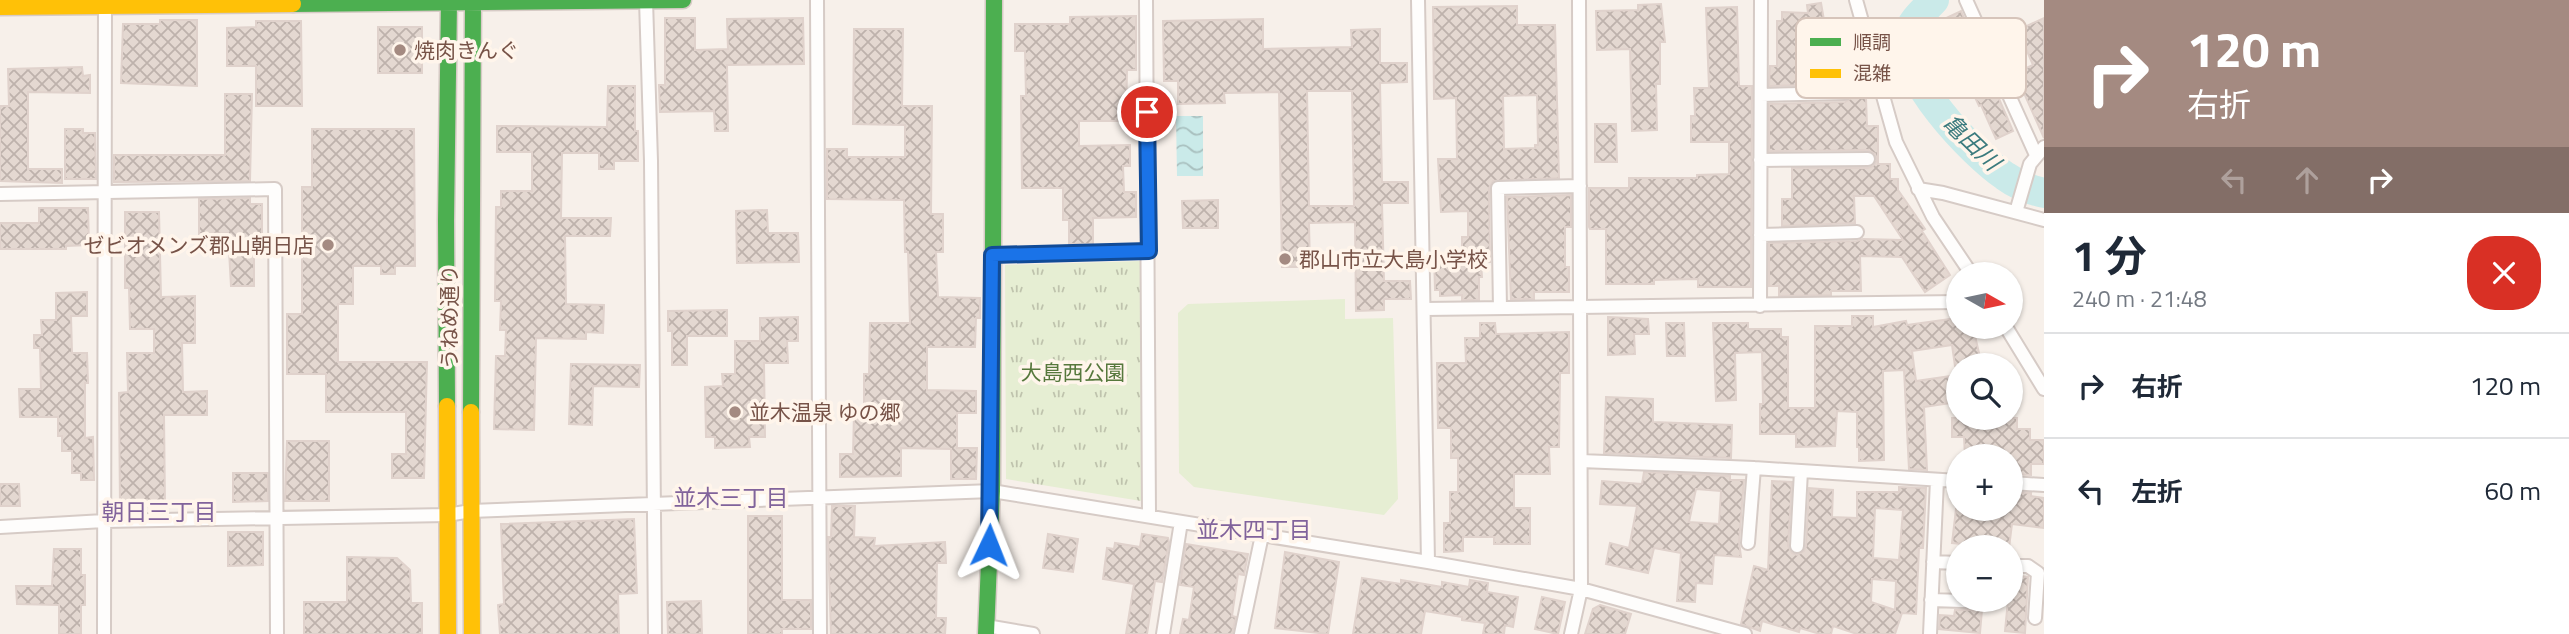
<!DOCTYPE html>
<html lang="ja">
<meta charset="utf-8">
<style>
:root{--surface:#fff;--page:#f6f6f7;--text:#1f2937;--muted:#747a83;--line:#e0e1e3}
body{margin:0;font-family:"Titillium Web","Noto Sans JP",sans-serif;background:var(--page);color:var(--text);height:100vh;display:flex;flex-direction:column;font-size:26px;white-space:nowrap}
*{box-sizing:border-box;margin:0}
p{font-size:23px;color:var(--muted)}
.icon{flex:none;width:38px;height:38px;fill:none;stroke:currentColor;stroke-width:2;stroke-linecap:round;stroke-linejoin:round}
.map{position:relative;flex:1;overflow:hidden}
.side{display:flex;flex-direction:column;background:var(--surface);width:525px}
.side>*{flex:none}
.guide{background:#a48a81;color:#fff;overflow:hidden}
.needle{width:46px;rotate:99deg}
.buttons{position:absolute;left:1946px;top:262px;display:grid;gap:14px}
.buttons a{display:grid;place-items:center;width:77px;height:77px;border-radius:50%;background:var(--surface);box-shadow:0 2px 5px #0004;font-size:35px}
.pin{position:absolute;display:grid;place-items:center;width:60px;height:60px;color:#fff;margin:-30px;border:4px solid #fff;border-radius:50%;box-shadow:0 2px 7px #0007}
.me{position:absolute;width:77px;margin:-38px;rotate:2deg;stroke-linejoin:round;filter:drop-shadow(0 0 5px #0008)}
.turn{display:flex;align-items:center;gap:24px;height:147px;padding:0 28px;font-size:32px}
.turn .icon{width:91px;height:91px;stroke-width:2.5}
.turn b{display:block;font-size:49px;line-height:60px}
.lanes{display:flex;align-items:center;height:66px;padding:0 28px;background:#0003;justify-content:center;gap:35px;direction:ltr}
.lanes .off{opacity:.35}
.round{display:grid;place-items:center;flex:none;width:74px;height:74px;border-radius:28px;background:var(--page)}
.headline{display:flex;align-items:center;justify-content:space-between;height:119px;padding:0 28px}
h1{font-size:42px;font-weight:700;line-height:52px}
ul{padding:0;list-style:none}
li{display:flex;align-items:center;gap:21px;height:105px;padding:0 28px;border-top:2px solid var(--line)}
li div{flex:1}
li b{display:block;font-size:26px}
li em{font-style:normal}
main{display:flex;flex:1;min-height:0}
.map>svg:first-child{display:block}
</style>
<main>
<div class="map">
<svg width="2044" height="634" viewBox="0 0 2044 634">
<defs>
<pattern id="grass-tufts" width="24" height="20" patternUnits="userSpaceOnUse" patternTransform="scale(1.75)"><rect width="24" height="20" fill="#e6eed3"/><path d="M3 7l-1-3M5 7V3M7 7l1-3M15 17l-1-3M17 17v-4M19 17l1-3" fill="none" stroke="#bfc3ad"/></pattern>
<pattern id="water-waves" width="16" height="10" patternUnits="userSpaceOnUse" patternTransform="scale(1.75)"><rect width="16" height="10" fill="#caeae9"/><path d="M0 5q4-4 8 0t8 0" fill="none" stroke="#a9c0bf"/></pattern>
<pattern id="building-cross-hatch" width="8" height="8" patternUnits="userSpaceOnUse" patternTransform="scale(1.75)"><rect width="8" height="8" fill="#e4d8d1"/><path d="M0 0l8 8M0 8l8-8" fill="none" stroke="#beb2ac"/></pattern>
</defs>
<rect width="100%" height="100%" fill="#f7f0ea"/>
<!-- grass -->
<path fill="url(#grass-tufts)" d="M1141,261V501L1006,479L1005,265Z"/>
<!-- pitch -->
<path fill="#e6eed3" d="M1345,299V319L1393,318L1398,499L1384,515L1194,487L1179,473L1178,313L1188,304Z"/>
<!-- water -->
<path fill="url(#water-waves)" d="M1176,116H1203V176H1177Z"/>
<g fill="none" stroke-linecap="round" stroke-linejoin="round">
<!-- river -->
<path stroke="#caeae9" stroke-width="30" d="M1934,0C1925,10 1912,20 1908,34C1897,76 1973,154 2005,176C2016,184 2031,190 2044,193"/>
</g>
<!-- building -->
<path fill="url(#building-cross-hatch)" stroke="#e0d2cc" stroke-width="2" fill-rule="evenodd" d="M1821,3L1825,26L1833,25L1839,61L1864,62L1863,98H1866L1867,126H1878V164H1890V179H1898V190L1925,229L1922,231L1950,275L1925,292L1902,257L1860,256L1861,291H1831V295L1779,296V286H1769V243L1857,241L1863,239L1903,240L1874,196H1854L1855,223L1782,226V199H1792V168H1868L1873,166L1877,160L1875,154L1868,150L1769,151V104L1845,102L1853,97L1852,88L1845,84L1769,86L1770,66H1777V21H1782V12L1808,13L1807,5Z
M1661,4L1665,42H1660V84H1656L1657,130L1632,131L1630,49L1597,50L1596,11L1638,10V5Z
M1517,6V25H1555L1559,178L1493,181L1489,188L1490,262H1481L1482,277H1479V300H1462V295L1440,296V290H1435L1434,254L1462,253V237H1468V211L1441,212L1438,159H1457L1456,98L1434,99L1433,7ZM1537,95L1538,145H1535V148L1504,149L1503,96Z
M1737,7L1739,86H1752L1751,287H1698V279L1654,280V284H1606V229H1590L1589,227V188H1629V178H1697V175L1729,174V142H1691V116H1695L1694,88H1709L1706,8Z
M1961,11L2013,131L1996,139L1981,105L1979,106L1967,80L1963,82L1949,52L1956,49L1942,20Z
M1136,16V70H1127L1126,121H1079V146L1130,145V166H1123L1124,192H1136V217L1093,218V244H1069V220H1063V188H1022L1021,96H1026L1025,51H1015V24H1070V17Z
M665,18H695V50L728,49L727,19L803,18L804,64L727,65L728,131H715L714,111L660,112L659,85H665Z
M2044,18V138L2015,73L2033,65L2018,30Z
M1263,19V49L1352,47L1351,30L1380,29V63H1407V82L1380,83L1382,182H1408V203H1382L1384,281H1410L1411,299H1384V310L1356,311L1355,222L1309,223L1310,267H1282L1279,92L1224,93L1225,103L1178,104V81H1164L1163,21ZM1307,91H1352L1354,206H1309Z
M160,20H197V86L121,83L123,24H160Z
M256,21H301L302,106H256V66H227V28L256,27Z
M378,27H422V73H378Z
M854,29H903L902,106H932L931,214H943V252H936L938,297L980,298V318H976L975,347H927V390L976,391V413H957V448H977L976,479H951V449L901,448V476L840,477V454H853L854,413H864V374H869L870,323H910L908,252H905L904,200L827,199V149H847V157H905V125L853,124Z
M82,67L83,76L90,75V93L28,92V169H62V183L0,181V106H9L8,69Z
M608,86H635V131H638V161H614V169H599V153H562L561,218H611L610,236H565L566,304L604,305L603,333L586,332V339L536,338L534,430L494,429L496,356H505L506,330H500L501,301H495L496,207H501V191H532V152H497V126L607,127Z
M225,94H252L250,181L114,182V155H225Z
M1595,124H1616L1617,162H1595Z
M65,129H83V133H95L96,179H65Z
M312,129H414L415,266H395V274H381V266H353V304H338V362H427L424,478H392V454H406V412H326V374H287V314H302V187H312Z
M1571,195V227H1565V267H1569V292H1534V299H1511L1507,197Z
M250,198V204H262V252H254V286H231L228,233L199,234V199Z
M1218,200V228H1183L1182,201Z
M39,208H88L89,245L66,246V249H0V223H39Z
M767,210L768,233H798L799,262L737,263L736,211Z
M125,212H159L161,297L195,296V343H182L183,392L207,391V415H164L165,506L120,507L119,393L128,392L127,353H154V329H130L129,288H125Z
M87,292V316H71L72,353H87L88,383H85V438L93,437L94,480H81V473H72V451H62V436H58V417H20L19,389H41L40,348H34V335H42L41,320H56V293Z
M727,310V336H687V365H672V331H668V311Z
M1852,316H1873V327L1906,321L1907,325L1958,318V327H1973L1982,366H1955L1952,345L1912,351L1916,381L1958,375V402L1924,407L1927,470L1909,469L1904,370L1883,371L1884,460L1859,461V447H1857V412L1837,411L1835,446L1796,447V434H1760V404H1763L1762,352L1735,353L1736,400L1716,401L1713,323H1748V329H1781V337H1788V408H1815V326H1852Z
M798,317V341H787L788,363H764L765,437H749L750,447L715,448V437H706L705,387L723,386L722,374H735V341H760V318Z
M1608,317L1648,319L1649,334H1634L1635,354L1608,355Z
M1480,323H1495L1496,334L1569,332V373H1560L1559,447H1549L1550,474H1514V508H1530V544H1494V537H1463V551L1444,552V523H1450V492H1458V458H1451V428H1438L1437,363H1466L1465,338H1480Z
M1666,323H1684L1685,356H1667Z
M571,364L640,365L639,387L593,386L592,425L569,424Z
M1606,397L1653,399V422L1732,425L1731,458L1604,453Z
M1952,418H2017V429H2030V440H2044V464H2031V475L2011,474V457H1965L1964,437H1952Z
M287,441H329V501H285Z
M1644,472L1730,476V480H1744L1739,542L1741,557L1714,555L1712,584L1696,583L1695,602L1677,601L1681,553L1654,548L1648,573L1606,564L1610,543L1629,548L1637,506L1600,504L1602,481L1642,484ZM1696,489L1721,491L1719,524L1689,522Z
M233,473H268V501L233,502Z
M1772,481L1792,482L1788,546L1792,553L1797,555L1804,551L1806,546L1809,488L1833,490L1832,517L1857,518V492H1899V487L1926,488L1923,548H1919L1916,614L1902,613L1895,634H1857L1833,626L1831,634H1820L1800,628L1799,632L1762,621L1760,631L1741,624L1754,566L1768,570ZM1875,508L1903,510L1899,560L1873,558ZM1872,579L1896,581L1895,610L1871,602Z
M0,484H19L20,506H0Z
M2011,492L2031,493V496L2044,498V528L2012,524L2009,548L1952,543L1956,509H2011Z
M832,506H855L854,537L875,538L874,546L945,542L946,563H937L936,618H946L945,634H831L828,537H831Z
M748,516H782V600H811V629H782V634H748Z
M634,519L637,593L618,594L619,634H500L498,605L504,604L501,524Z
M228,532H263V565L228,566Z
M1048,534L1078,539L1073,572L1043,568Z
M1142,534L1168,538L1169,542L1162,582L1155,581L1147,634H1126L1134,584L1103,579L1107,548L1114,549L1115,543L1140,547Z
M1186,544L1248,554L1244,575L1238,574L1232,616L1236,617L1232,634H1180L1183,619L1189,620L1194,587L1180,585Z
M54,549H81V575H85V605H81V634H59V605L17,604L16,586H52Z
M1285,552L1339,562L1328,634L1275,628Z
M347,557L397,558L410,570L411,603H422V634H304V602H347Z
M2011,575L2028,577L2025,633L2005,631L2008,600H2011Z
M1362,578L1401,584V580L1442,587V582L1469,587L1470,580L1488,583L1487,592L1518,597L1513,627L1505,625L1504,634H1483L1485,623L1462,620V617L1425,611L1421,634H1353Z
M1542,597L1565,602L1558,634L1535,629Z
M701,601L702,634H668L667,602Z
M1600,605L1631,614L1625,634H1585L1593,609Z
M1955,610H1982L1980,633L1939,629L1940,615L1954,616Z"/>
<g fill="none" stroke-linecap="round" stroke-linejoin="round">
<defs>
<path id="street" d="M646,0L651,161L655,634
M817,0L820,634
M1146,0L1149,516
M1418,0L1428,562
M1856,0L1896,142L1933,217L1972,275
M1966,0L2036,155
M1761,95L1845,93
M1760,160L1868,159
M1918,189L1943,193L2044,220
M0,194L275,189L277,634
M2016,212L2030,164L2044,147
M1760,235L1857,232
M992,255L1149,251
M1760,306L1761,0
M1500,308L1498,188L1580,186
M1425,309L1958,302
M2006,327L2044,389
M1581,461L1754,468L1958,481
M2011,483L2044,485
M0,527L104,521L447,515L471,511L992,491L1428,562L1581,589L1745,634
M1748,543L1754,468
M1797,546L1801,471
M1933,562L1958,563
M2011,566H2028L2038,573L2035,618
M1931,600L1994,602
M986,626L1033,634
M104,634L105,0
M1163,634L1181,522
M1241,634L1262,535
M1571,634L1581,589L1579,0
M1930,634L1937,480"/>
<path id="fast" d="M293,4L683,0
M447,406L446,220L449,0
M471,412L473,0
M986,634L992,491L994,0"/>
<path id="slow" d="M0,7L293,4
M447,406L448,634
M471,412L472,634"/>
</defs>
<!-- street casing -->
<use href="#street" stroke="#d6cbc6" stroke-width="16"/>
<!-- fast casing -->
<use href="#fast" stroke="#d7cbc6" stroke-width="19"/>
<!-- slow casing -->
<use href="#slow" stroke="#d7cbc6" stroke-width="19"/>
<!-- street -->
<use href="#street" stroke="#fefdfc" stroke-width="12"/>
<!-- fast -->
<use href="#fast" stroke="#4caf50" stroke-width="16"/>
<!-- slow -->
<use href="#slow" stroke="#ffc107" stroke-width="16"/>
</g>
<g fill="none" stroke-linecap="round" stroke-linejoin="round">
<defs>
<path id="route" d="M989,545L992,255L1149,251L1147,112"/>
</defs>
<!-- route casing -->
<use href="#route" stroke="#114b97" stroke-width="18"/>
<!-- route -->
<use href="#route" stroke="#1a73e8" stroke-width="12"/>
</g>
<!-- markers -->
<g fill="#a48a81" stroke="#fff5eb" stroke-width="2.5">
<circle cx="400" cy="50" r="7"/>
<circle cx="328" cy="245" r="7"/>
<circle cx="1285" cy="259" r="7"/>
<circle cx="735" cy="412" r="7"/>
</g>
<g text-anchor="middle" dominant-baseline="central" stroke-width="7" stroke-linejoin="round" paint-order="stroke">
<!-- poi labels -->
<g font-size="21" fill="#775348" stroke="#fff5eb" text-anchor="start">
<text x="414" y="50">焼肉きんぐ</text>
<text x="314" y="245" text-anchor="end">ゼビオメンズ郡山朝日店</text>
<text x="1299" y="259">郡山市立大島小学校</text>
<text x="749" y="412">並木温泉 ゆの郷</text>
</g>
<!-- street labels -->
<g font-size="21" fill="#775348" stroke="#fff5eb">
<text transform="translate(449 317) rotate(-90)">うねめ通り</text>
</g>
<!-- park labels -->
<g font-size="21" fill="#56783c" stroke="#fff5eb">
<text x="1073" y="372">大島西公園</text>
</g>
<!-- water labels -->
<g font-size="23" font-style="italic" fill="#3b7b7e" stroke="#fff5eb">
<text transform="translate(1972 142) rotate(44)">亀田川</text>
</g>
<!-- neighbourhood labels -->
<g font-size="23" fill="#81639b" stroke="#fff5eb">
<text x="731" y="497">並木三丁目</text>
<text x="159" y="511">朝日三丁目</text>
<text x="1254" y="529">並木四丁目</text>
</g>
</g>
<!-- legend -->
<rect x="1796" y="18" width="230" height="80" rx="10" fill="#fff5eb" stroke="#d6c4ba" stroke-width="2"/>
<rect x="1810" y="38" width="31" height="8" fill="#4caf50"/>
<rect x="1810" y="69" width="31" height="9" fill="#ffc107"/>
<g font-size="19" fill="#775348">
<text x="1853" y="49">順調</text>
<text x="1853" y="80">混雑</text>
</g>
</svg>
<div class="buttons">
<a><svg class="needle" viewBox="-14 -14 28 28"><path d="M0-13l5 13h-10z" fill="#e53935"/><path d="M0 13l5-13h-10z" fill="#747a83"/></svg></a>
<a><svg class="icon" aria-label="search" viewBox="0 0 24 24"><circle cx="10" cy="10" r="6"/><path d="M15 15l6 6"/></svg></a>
<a>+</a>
<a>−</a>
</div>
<div class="pin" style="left:1147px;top:112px;background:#d93025"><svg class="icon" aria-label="arrive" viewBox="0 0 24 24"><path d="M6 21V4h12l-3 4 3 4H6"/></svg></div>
<svg class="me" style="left:989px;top:545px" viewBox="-20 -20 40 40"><path d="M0-17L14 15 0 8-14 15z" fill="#1a73e8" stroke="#fff" stroke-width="4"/></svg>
</div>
<section class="side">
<div class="guide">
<div class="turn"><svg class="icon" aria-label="right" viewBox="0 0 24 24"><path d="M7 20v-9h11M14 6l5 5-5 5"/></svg><div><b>120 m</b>右折</div></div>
<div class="lanes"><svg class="icon off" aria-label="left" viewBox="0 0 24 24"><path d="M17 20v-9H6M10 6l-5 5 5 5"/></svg><svg class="icon off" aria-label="ahead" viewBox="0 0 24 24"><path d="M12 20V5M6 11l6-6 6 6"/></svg><svg class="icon" aria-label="right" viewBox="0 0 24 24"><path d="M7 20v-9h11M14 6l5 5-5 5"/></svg></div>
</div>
<div class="headline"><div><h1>1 分</h1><p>240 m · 21:48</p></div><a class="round" style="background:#d93025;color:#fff"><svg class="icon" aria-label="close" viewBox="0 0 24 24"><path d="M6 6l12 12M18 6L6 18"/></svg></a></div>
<ul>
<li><svg class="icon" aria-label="right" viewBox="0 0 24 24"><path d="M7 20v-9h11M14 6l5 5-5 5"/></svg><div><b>右折</b></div><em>120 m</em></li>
<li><svg class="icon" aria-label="left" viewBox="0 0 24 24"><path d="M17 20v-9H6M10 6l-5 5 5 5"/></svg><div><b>左折</b></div><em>60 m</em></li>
</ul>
</section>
</main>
